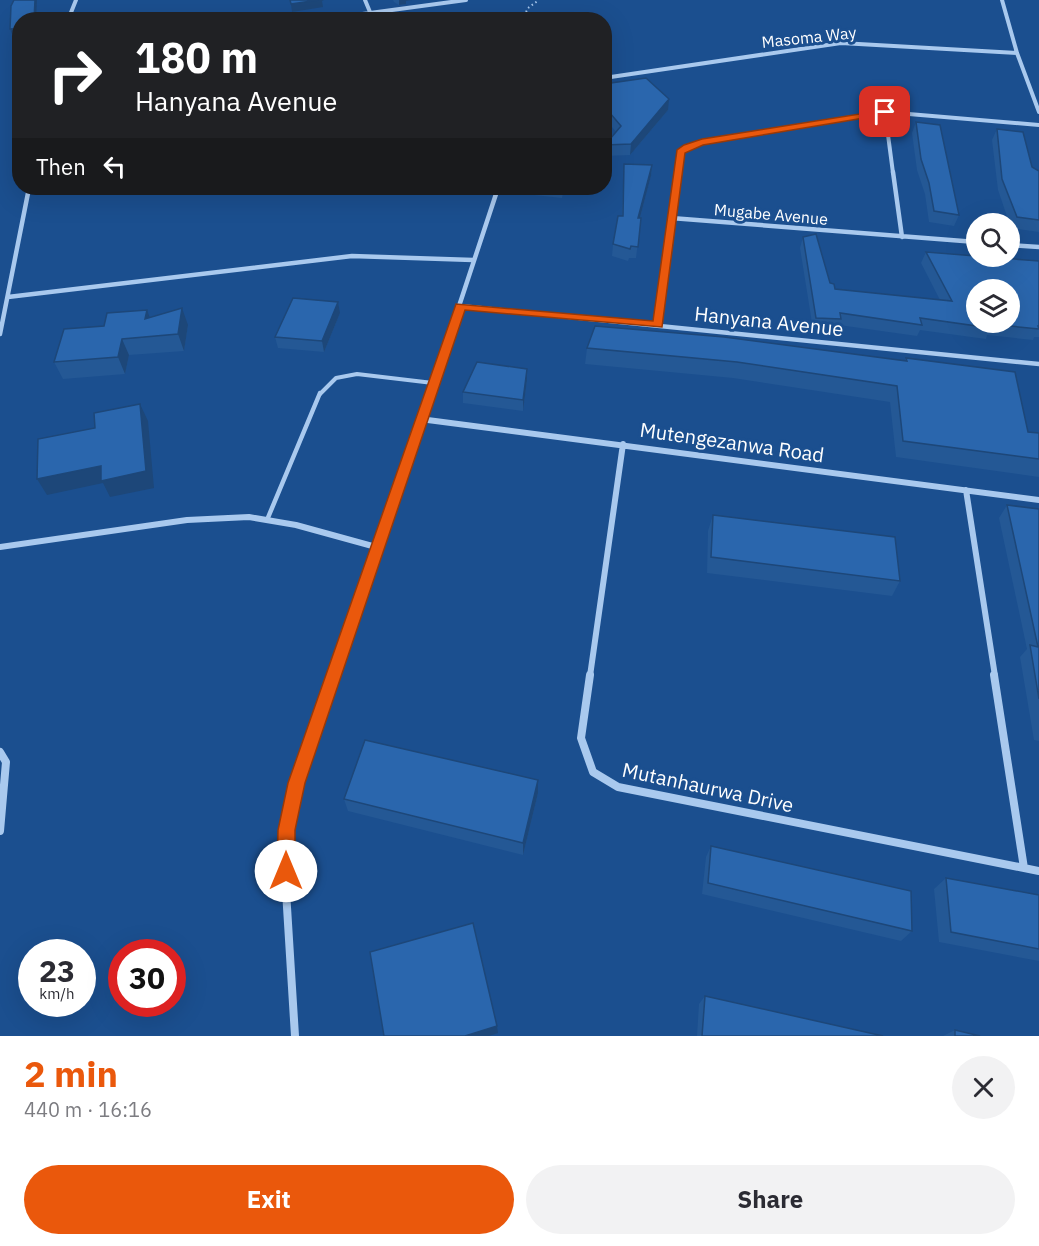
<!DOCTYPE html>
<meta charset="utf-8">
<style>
:root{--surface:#fff;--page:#f2f2f3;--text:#2b2b33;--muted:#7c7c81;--accent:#ea580c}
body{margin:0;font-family:"IBM Plex Sans",sans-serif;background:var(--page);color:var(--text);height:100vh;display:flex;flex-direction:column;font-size:22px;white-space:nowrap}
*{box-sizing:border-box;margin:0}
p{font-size:20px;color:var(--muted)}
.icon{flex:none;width:33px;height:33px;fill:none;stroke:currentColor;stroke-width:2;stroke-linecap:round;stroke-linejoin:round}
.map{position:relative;height:1036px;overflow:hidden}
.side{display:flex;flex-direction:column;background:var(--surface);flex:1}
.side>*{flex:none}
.guide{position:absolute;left:12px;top:12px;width:600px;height:183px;border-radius:24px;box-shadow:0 6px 24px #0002;background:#202124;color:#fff;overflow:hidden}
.controls{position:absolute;left:966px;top:213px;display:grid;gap:12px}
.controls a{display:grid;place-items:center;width:54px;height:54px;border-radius:50%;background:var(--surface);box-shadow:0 6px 24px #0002;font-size:30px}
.speed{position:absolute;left:18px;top:939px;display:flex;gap:12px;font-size:30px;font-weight:700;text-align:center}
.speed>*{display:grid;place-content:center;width:78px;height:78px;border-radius:50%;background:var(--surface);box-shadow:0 6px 24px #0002;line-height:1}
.speed small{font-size:15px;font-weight:400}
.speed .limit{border:9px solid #d22;background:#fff;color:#111}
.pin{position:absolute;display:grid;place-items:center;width:51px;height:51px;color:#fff;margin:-26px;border-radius:12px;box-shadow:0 3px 9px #0006}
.me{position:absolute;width:66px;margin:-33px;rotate:0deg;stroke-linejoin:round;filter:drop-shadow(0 0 4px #0008)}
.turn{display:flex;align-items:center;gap:21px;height:126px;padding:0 24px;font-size:27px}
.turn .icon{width:78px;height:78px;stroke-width:2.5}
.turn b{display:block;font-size:42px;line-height:51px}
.then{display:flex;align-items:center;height:57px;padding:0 24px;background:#0003;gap:12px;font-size:22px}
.round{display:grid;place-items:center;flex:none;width:63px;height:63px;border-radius:32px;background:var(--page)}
.headline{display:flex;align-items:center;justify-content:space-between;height:102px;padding:0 24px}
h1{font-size:36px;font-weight:700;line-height:45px;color:var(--accent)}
.primary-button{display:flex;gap:12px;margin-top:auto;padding:12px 24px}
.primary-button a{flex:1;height:69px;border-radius:36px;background:var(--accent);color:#fff;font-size:24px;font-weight:700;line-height:69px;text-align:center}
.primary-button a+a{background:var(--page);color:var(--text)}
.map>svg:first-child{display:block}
</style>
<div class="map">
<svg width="1039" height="1036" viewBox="0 0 1039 1036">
<rect width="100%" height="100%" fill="#1b4f8f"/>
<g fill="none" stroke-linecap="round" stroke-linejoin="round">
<!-- path -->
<path stroke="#a9c9ee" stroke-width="2" stroke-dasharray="1.5 3" stroke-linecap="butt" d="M522,20L528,8L539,0"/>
<!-- lane-far1 -->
<path stroke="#a9c9ee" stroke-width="4" d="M320,394L336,378L357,374L433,383"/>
<!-- lane -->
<path stroke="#a9c9ee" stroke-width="4.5" d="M267,520L320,393"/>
<!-- street-far3 -->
<path stroke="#a9c9ee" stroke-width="4" d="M365,0L370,12
M1002,0L1017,53L1039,112
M68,20L76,0
M318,20L466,0
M604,78L841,43L1017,53
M885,112L893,173
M677,173L680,152L702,142L885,112L1039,125"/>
<!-- street-far2 -->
<path stroke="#a9c9ee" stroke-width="4.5" d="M893,172L902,237
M671,218L677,172
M1010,245L1039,247
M8,297L352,256L473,260
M460,306L1039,364
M658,325L671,218L976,242
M0,334L29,188
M430,394L498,188"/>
<!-- street-far1 -->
<path stroke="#a9c9ee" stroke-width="6" d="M420,419L1039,500
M966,490L995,676
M0,547L187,520L249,517L296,525L376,547
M333,676L430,393
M590,676L623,444"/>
<!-- street -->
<path stroke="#a9c9ee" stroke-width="8" d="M590,675L581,738L593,772L618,787L1039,871
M994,675L1024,868
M0,752L6,762L0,831
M295,1036L286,891V830L296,783L333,675"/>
</g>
<!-- wall -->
<path fill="#245895" d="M393,0H412L406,1V4L399,5L394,2Z
M604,84L668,110L630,155L604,156L605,145L616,132L604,117Z
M916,122L959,215L954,226L929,222L925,194L917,170L912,133Z
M997,129L1032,167L1039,171V232L1011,228L998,190L992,140Z
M624,164L652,165L651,176L640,218H641L636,258H629L628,261L612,256L613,244L622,216Z
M534,188H564L562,198L534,195Z
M803,237L830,283L835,289L940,300L921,263L926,252L1039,261V337H1034L1033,340L987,335L986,339L920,330L917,336L839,325L837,330L813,329L800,248Z
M340,313L324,352L278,348L275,337Z
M150,317L188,325L184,351L129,355L125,374L63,379L54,362Z
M587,348L905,361L906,358L1028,432L1039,433V477L896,457L890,402L733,378L585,364Z
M527,380L523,411L463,403V392Z
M1007,505L1039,509V741L1034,740L1020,657L1027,649L999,518Z
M713,515L900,581L892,596L707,573L708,531Z
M538,780V793L523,855L348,811L344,799Z
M711,846L912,931L901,941L702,894L706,857Z
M946,878L1039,895V961L939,942L934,889Z
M705,996L883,1036H697L699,1004Z
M955,1030L980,1036H943Z"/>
<!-- shaded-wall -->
<path fill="#1d4779" d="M35,0H37L36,20H34Z
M318,0H324L322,1L323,7L292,12L291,4Z
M399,0H412L406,1V4L399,5Z
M20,28V33L12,34L10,29Z
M669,99L668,110L630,155L631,144Z
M652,165L651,176L637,229L638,218Z
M338,302L340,313L324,352L322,341Z
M182,308L188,325L184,351L178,334Z
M147,310L153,326L145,319Z
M122,339L129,355L125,374L118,357Z
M527,369V380L523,411V400Z
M140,404L148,421L154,488L110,497L103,483L47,495L37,479Z
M538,780V793L523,855V843Z
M497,1026L498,1033L489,1036H465Z"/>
<!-- building -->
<path fill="#2a66ad" stroke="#1d4779" stroke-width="1.5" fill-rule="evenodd" d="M14,0H35L34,20H20V28L10,29L11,6Z
M290,0H318L291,4Z
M646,78L669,99L631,144L605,145L621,126L604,106V84Z
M916,122L940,125L959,215L934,211L929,183L921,159Z
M997,129L1023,132L1032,167L1039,171V220L1017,217L1002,179Z
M624,164L652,165L638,218H641L638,247L631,246L630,249L613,244L618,216H623Z
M816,234L830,283L834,284L835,289L952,301L926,252L976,256L1039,261V326H1038L1039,329L990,324L991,328L920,318L922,325L840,313L841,319L816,318L803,237ZM976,290H1010V322H976Z
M293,298L338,302L322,341L275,337Z
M182,308L178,334L122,339L118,357L54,362L64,329L104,326L107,313L147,310L145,319Z
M595,326L724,337L907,361L906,358L1015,372L1028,432L1039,433V459L903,441L897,386L737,362L587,348Z
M477,362L527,369L523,400L463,392Z
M140,404L146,471L101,481V466L37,479L38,439L95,428L94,413Z
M1007,505L1039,509V699L1030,645L1038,647Z
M713,515L895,537L900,581L711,557Z
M365,740L538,780L523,843L344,799Z
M711,846L911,891L912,931L708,883Z
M946,878L1039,895V949L951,932Z
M473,923L497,1026L465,1036H384L370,952Z
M705,996L883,1036H702Z
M955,1030L980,1036H955Z"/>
<!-- route -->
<path fill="#ea580c" stroke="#983908" stroke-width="1.5" d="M885,110L889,112L888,114L703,145L685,153L662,327L465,310L305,783L295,830V871L292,877L286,880L280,877L277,871L278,830L288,783L456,304L653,321L677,150L684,145L702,139Z"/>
<g text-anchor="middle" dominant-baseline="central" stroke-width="6" stroke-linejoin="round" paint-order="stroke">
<!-- far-street labels -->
<g font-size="16" fill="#fff" stroke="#1b4f8f">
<text transform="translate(809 37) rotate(-6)">Masoma Way</text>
<text transform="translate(771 214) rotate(5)">Mugabe Avenue</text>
</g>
<!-- street labels -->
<g font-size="20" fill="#fff" stroke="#1b4f8f">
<text transform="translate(769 321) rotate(6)">Hanyana Avenue</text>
<text transform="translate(732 442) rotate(8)">Mutengezanwa Road</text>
<text transform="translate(708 787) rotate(12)">Mutanhaurwa Drive</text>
</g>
</g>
</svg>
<div class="controls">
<a><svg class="icon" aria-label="search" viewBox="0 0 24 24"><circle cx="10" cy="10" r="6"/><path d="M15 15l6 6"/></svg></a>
<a><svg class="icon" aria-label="layers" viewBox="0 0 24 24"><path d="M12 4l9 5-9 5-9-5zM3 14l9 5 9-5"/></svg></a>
</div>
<div class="speed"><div>23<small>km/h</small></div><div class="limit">30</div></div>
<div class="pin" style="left:885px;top:112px;background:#d93025"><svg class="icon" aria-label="arrive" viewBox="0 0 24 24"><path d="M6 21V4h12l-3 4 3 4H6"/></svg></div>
<svg class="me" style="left:286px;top:871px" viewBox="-20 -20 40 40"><circle r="19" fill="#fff"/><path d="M0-13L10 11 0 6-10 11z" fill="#ea580c"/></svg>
<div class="guide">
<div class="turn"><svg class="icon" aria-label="right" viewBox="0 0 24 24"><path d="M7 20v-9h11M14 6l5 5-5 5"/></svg><div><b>180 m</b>Hanyana Avenue</div></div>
<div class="then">Then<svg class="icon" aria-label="left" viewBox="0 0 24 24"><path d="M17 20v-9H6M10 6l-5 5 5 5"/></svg></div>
</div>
</div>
<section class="side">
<div class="headline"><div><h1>2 min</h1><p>440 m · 16:16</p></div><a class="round"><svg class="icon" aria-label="close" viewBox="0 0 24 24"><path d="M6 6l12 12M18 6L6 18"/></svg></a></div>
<div class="primary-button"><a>Exit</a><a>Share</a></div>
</section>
